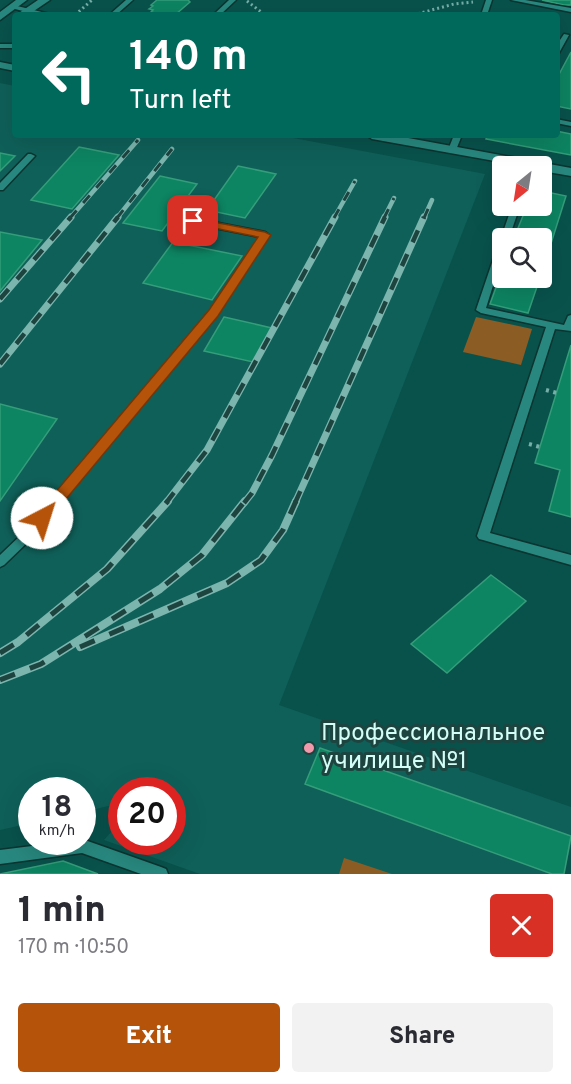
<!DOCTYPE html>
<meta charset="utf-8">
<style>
:root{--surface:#fff;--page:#f2f2f3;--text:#2b2b33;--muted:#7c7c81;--accent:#b45309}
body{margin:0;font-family:Overpass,sans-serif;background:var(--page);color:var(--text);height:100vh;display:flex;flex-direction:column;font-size:22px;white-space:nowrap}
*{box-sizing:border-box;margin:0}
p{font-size:20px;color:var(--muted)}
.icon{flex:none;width:33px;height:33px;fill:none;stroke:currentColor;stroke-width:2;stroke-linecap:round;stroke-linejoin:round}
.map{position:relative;height:874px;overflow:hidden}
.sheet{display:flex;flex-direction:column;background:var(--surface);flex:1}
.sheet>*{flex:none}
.guide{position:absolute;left:12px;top:12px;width:548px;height:126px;border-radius:6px;box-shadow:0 6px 24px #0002;background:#00695c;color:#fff;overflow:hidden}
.needle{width:39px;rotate:210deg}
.fabs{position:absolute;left:492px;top:156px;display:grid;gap:12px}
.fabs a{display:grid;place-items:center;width:60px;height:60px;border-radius:6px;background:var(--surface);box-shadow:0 6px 24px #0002;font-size:30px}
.speed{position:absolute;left:18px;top:777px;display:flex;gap:12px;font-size:30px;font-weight:700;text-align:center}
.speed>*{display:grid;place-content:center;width:78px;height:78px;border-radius:50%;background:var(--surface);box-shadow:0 6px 24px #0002;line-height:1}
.speed small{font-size:15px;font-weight:400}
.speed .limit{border:9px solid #d22;background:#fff;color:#111}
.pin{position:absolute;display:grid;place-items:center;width:51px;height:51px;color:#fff;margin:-26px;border-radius:12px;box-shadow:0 3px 9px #0006}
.me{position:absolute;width:66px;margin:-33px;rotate:40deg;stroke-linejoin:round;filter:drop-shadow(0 0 4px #0008)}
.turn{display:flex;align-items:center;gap:21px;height:126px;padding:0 18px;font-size:27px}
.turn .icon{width:78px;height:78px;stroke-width:2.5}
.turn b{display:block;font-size:42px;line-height:51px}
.round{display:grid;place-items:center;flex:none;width:63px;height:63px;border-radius:6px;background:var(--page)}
.head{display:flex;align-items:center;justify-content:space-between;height:102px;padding:0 18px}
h1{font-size:36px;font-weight:800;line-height:45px}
.primary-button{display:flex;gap:12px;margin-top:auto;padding:12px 18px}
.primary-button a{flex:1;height:69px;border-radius:6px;background:var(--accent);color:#fff;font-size:24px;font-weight:800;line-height:69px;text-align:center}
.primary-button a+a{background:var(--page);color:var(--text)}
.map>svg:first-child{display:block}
</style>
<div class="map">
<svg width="571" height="874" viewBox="0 0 571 874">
<rect width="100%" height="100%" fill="#09524c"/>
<!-- built -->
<path fill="#0f6059" d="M0,83L15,86V135H277L485,174L279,705L571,807V844L564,874H200L104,840L121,821L122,842H172V790H122L121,803L83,812L82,790H32L31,823L0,830Z"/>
<!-- green -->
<path fill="#8c5c25" d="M476,317L532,329L521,365L463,352Z
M344,858L392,874H339Z"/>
<!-- building -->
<path fill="#0d8462" stroke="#359d79" stroke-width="1.5" d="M157,0H188L190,2L176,14L165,15L151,12L153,10L149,9L153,6L151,5Z
M542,0H571V5H564Z
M571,52V109L556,106V80Z
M556,131L571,134V155L486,139L488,135H556Z
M79,147L119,155L72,209L31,200Z
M0,153L15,156L0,171Z
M238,166L276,174L245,218L207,210Z
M160,176L197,184L162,231L123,223Z
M542,191L566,196L542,272V238H514L527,206H542Z
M0,232L42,240L0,291Z
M173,242L242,256L212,300L143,283Z
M502,271V278H540L528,313L490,304Z
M224,317L272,328L253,362L204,351Z
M571,345V517L549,511L560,470L535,463Z
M0,404L57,419L0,501Z
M491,575L526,601L447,673L411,644Z
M320,748L571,836L564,874H552L305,784Z
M63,861L98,874H0Z"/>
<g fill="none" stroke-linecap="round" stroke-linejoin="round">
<defs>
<path id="service" d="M126,0H133L116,15H109Z
M229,0H236L220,15H213Z
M486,0H492L487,15H481Z
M511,0H525L571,8V12Z
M13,5L50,14L51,15H39L11,8L10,7Z
M564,34L569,35L559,53L556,55V46Z
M0,44H15V48H0Z
M556,119L571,122V126L556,123Z
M454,135H462L456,150L452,152L448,150Z
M28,154H31L35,156L3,190H0V183Z
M512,206H520L509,238L502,240L501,238Z
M193,218L265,232L269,235L216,315L31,539L4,565L0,567V555L23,533L210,311L260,237L190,223L189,221Z
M502,242V257L486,308L564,325L568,316L571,315V331L555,329L490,533L571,555V565L483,540L479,539L477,536L546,327L481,313L476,310L498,245Z
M82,839L161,867L166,869L168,874H141L82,853L0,864V850L64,842H82Z"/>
<path id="minor" d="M0,62L15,65V71L0,68Z
M366,135H392L571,168V176L542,171V166H522L372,139Z"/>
<path id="secondary" d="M16,0H27L0,20V12Z
M38,0H50L28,15H16Z"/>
</defs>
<!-- service casing -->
<use href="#service" stroke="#0c3430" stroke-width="3"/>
<!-- minor casing -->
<use href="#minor" stroke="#0c3430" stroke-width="3"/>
<!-- secondary casing -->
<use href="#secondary" stroke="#0c3430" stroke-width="3"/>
<!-- path-far1 -->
<path stroke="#76aea8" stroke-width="3" stroke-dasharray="2 3" stroke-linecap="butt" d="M247,1L265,15
M75,15L92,0
M413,15L454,4L473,2"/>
<!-- path -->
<path stroke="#76aea8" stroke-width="4" stroke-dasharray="3 4.5" stroke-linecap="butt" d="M546,390L557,393
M529,444L540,447"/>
<!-- service -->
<use href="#service" fill="#28887f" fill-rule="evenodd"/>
<!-- minor -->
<use href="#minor" fill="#28887f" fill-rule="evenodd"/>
<!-- secondary -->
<use href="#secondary" fill="#28887f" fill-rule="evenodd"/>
<defs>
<path id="rail-far2" d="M70,218L138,140
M117,218L172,149
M334,218L355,181
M384,218L394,198
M424,218L432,200"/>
<path id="rail-far1" d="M0,299L71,217
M0,364L118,217
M166,503L207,450L335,217
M244,503L252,493L272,455L385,217
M295,503L424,217"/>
<path id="rail" d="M80,647L227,583L261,560L283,530L296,501
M0,653L18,642L107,569L168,501
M0,680L41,664L160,589L202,555L245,501"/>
</defs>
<!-- rail-far2 casing -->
<use href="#rail-far2" stroke="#7cb4ae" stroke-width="4.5"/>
<!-- rail-far1 casing -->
<use href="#rail-far1" stroke="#7cb4ae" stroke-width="7"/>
<!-- rail casing -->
<use href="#rail" stroke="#7cb4ae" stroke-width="8"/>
<!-- rail-far2 -->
<use href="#rail-far2" stroke="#1e4440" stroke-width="3" stroke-dasharray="10" stroke-linecap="butt"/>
<!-- rail-far1 -->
<use href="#rail-far1" stroke="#1e4440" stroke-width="4.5" stroke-dasharray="13" stroke-linecap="butt"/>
<!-- rail -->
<use href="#rail" stroke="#1e4440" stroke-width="5" stroke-dasharray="16" stroke-linecap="butt"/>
</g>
<!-- route -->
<path fill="#b45309" stroke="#753606" stroke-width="1.5" d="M193,218L265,232L271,235L218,316L47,522H37L35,518L37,514L209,310L258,237L189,223V219Z"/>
<!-- markers -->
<circle fill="#f29aac" stroke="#1e4440" stroke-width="2" cx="309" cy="748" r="6"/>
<g text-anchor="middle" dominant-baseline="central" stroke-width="6" stroke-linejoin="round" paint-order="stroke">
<!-- near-poi labels -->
<g font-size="24" fill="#d3fdf7" stroke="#1e4440" text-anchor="start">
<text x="321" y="734">Профессиональное<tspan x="321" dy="28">училище №1</tspan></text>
</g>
</g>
</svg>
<div class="fabs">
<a><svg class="needle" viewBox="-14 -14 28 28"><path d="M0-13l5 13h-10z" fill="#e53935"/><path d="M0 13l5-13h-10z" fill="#7c7c81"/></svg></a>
<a><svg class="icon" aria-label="search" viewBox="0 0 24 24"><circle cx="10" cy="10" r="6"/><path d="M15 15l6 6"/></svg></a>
</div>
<div class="speed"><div>18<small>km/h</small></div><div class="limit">20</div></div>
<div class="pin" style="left:193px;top:221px;background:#d93025"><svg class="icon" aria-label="arrive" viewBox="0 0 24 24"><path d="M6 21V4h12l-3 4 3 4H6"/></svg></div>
<svg class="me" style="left:42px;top:518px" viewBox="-20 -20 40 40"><circle r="19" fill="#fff"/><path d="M0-13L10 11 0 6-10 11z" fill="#b45309"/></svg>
<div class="guide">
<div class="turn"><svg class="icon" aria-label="left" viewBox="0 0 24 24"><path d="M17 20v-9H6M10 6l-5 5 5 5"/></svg><div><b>140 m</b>Turn left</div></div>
</div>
</div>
<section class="sheet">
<div class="head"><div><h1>1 min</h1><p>170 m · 10:50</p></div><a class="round" style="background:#d93025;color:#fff"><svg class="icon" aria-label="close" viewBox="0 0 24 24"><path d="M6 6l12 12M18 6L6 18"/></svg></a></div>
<div class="primary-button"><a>Exit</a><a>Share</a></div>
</section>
